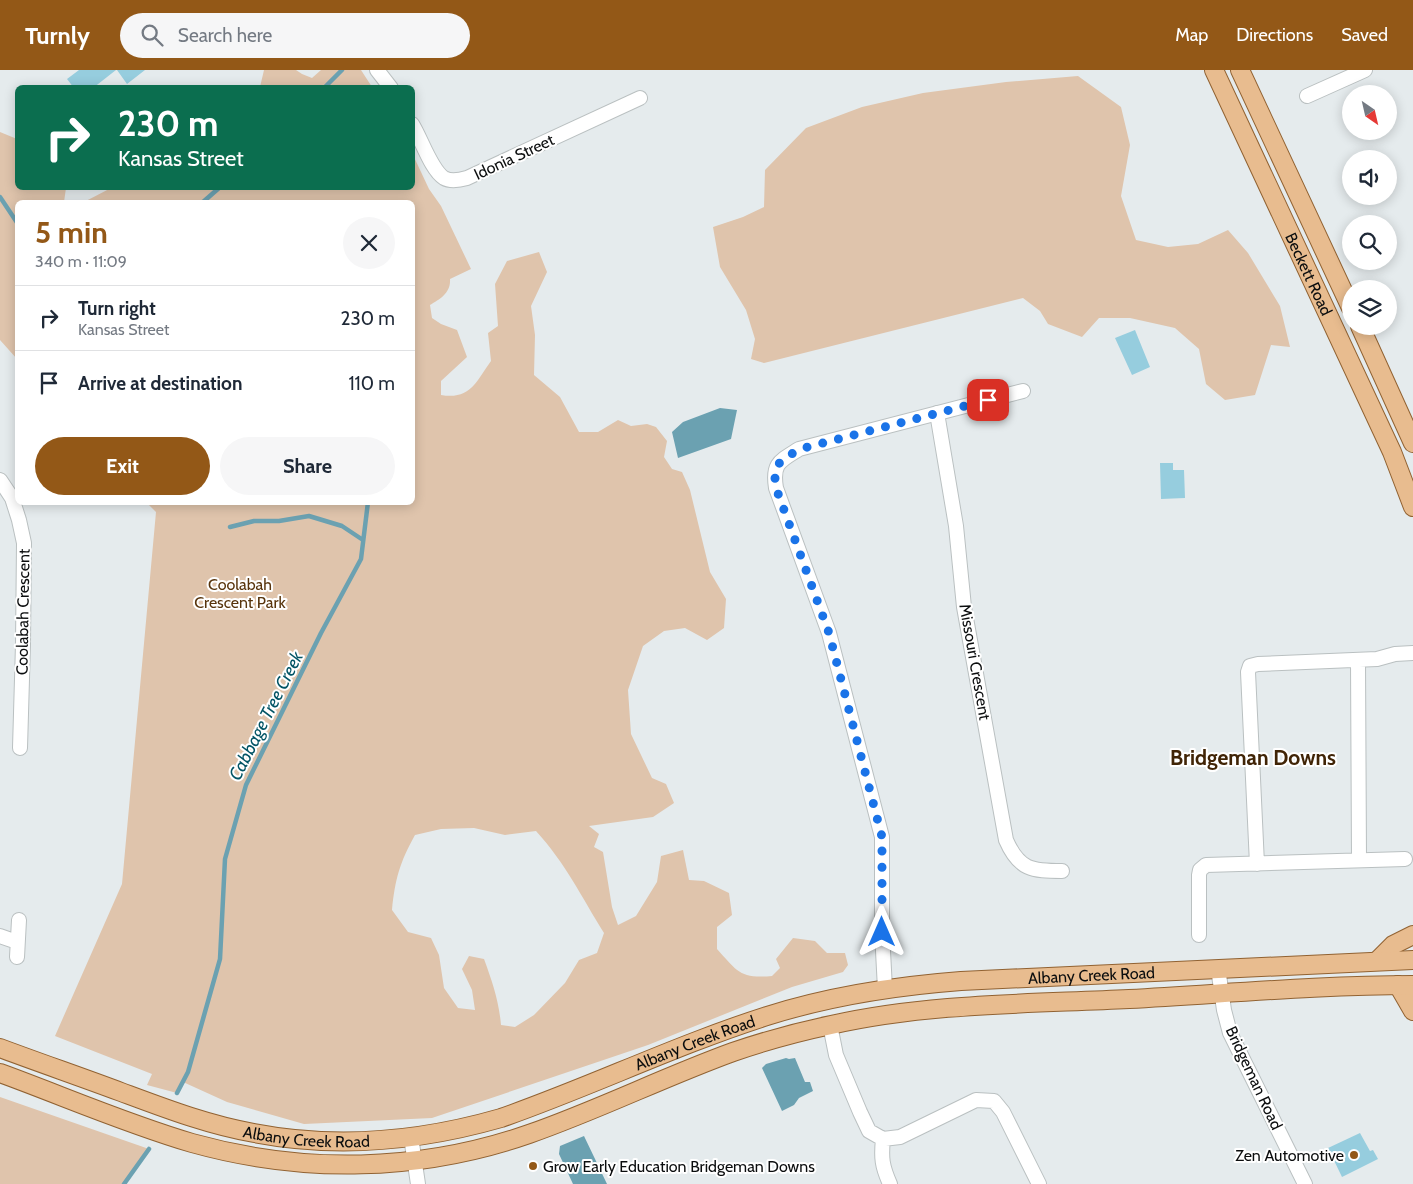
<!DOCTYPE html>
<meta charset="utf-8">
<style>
:root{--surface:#fff;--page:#f6f6f7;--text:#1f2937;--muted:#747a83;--line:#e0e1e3;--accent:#935817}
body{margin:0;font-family:Cabin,sans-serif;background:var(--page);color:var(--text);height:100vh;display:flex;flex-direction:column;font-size:19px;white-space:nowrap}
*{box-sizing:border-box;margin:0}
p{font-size:16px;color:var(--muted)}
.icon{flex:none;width:28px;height:28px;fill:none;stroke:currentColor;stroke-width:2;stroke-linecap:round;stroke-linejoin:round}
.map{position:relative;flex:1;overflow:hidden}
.drawer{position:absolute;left:15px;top:130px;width:400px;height:305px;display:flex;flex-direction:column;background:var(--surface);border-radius:8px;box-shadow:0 2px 12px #0003}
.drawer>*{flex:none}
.banner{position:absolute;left:15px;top:15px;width:400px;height:105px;border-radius:8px;box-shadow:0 2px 12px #0003;background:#0b6e4f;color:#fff;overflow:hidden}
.needle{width:32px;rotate:146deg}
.fabs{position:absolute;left:1342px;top:15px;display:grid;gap:10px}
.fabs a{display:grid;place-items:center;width:55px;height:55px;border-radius:50%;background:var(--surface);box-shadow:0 2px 12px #0003;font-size:25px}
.pin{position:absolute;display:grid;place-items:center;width:42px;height:42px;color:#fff;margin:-21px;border-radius:10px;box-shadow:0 2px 8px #0006}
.me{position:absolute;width:55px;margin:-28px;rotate:0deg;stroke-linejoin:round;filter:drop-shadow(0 0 4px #0008)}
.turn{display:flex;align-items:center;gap:18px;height:105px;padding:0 20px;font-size:22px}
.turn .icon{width:65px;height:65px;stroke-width:2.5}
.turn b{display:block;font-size:35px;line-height:42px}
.round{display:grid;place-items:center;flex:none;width:52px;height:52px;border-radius:26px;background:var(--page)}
.head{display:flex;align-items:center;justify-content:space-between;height:85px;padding:0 20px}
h1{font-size:30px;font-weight:800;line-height:38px;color:var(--accent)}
.primary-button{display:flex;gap:10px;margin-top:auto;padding:10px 20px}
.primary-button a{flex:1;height:58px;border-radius:30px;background:var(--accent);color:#fff;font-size:20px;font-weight:800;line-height:58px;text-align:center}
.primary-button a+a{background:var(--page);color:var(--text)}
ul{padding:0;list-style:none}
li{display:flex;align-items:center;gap:15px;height:65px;padding:0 20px;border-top:1px solid var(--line)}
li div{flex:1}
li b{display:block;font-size:19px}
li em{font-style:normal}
header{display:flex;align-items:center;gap:30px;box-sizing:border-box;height:70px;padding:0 25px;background:var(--accent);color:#fff}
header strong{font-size:24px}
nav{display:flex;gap:28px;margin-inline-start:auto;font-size:18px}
.search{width:350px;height:45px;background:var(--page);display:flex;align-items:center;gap:12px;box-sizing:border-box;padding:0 18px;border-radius:28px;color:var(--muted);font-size:19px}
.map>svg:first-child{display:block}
</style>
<header>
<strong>Turnly</strong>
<div class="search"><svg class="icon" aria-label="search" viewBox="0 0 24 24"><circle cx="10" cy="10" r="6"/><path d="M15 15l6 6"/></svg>Search here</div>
<nav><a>Map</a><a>Directions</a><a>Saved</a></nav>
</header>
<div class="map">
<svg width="1413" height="1114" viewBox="0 0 1413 1114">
<rect width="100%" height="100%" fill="#e5ebed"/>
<!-- green -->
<path fill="#dfc4ac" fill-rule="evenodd" d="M264,0H296L302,4L312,8L321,0H361L372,17H260Z
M1078,6L1121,37L1130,75L1121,126L1136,170L1168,177L1198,174L1228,160L1248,183L1280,236L1290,277L1271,275L1255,325L1225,330L1206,314L1199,279L1175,258L1130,248H1099L1082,267L1048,254L1040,241L1023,228L764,293L751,289L755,269L746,240L720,197L713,157L743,147L764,137L765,100L806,58L862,37L923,23L1006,12Z
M0,62L17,69L18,118H66L64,132H18L17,289L0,270Z
M413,85L429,119L441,136L471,199L450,209C451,223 440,229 430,235L432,248L441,254L457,260L467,287L441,311V325C470,330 476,312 491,291L488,263L498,256L495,214L507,191L539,182L547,202L531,236L535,265L534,305L560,327L579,362H598L618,350L631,356L647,354L656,357L667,371L664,387L672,399L682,402L690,420L710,502L726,529L724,558L707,570L685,558L664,561L643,576L628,620L631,664L652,708L666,714L674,733L653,747L589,756L599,764L594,777L603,782L612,837L618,855L636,846L657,812L661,786L683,780L689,810L704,811L729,823L732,845L717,857V879C737,901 740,909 772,906L780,898L776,889L793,868L815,871L827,883H845L848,895L843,902L792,917L648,975L432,1048L304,1054L227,1032L183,1012L177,1023L147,1015L152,1004L55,966L122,814L156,442L147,433L412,432V132H80H84L111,118H412ZM474,758L505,765L536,761C566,794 581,826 604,863L597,883L579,890L565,913L534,945L515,957L501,955C499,931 492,911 484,889L469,886L462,899L472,920L475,940L458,938L444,918L439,885L431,868L408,862L392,840C395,809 400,792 415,765L441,759Z
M0,1027L149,1079L124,1114H0Z"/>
<!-- water -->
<path fill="#6ba1b1" d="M720,338L737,340L731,369L678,388L672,362L683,352Z
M786,988L789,989L795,988L805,1012H810L813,1021L799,1028L794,1035L782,1041L762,998L766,994Z
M584,1066L607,1114H573L559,1084L560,1076Z"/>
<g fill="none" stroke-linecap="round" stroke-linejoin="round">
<!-- stream -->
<path stroke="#6ba1b1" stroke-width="4.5" d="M324,18L342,0
M0,127L18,154
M203,132L219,118
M230,457L254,451H279L309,446L342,456L363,470
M177,1023L188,1002L220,889L225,789L246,715L321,563L361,489L368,432
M124,1114L149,1079"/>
</g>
<!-- building -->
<path fill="#96cdde" d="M79,0H116L93,18H74L67,9Z
M117,0H145L127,14Z
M1135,260L1150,297L1132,305L1115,268Z
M1160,393H1173V400H1184L1185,428L1161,429Z
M1360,1063L1370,1081L1373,1080L1378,1089L1342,1107L1328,1078Z"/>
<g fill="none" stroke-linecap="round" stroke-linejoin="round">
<defs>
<path id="minor" d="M377,0L391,18
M1307,26L1365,0
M412,54C421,68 431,100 444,108C451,112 460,110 467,108L640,28
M937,343L956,456L964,537L1006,770C1019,800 1032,801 1062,801
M0,410L12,428L19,450L24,473L23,574L20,678
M1358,590L1359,790
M1257,794L1248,602L1250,596L1258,594L1377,589L1395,584L1413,583
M1199,865V805L1200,800L1206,795L1405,789
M0,866L17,872
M17,887L19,850
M1218,898L1224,940L1230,963L1305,1114
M885,919L882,862V767L829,563L776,418C772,393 780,391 799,379L1023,321
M830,955L836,985L860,1042L869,1061L883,1069L900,1067L976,1030L994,1031L1003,1042L1039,1114
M411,1067L418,1114
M883,1069C881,1088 882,1096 890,1114"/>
<g id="major">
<path id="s1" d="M1214,0L1392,382L1413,437"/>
<path d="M1240,0L1351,238"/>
<path d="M1360,256L1413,373"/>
<path d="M1377,891L1393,875L1413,865"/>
<path d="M1398,915L1413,941"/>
<path id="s2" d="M0,978C40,993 81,1007 121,1022C164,1038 208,1055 254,1063C337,1079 421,1071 501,1048C590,1017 676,975 767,946C830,926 895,916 961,911L1413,890"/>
<path d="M0,1003C63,1026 127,1054 192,1073C303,1104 420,1102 529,1064C598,1040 664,1007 733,982C765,971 798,962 831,955C928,933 1030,934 1129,929C1223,924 1318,915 1413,915"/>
</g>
</defs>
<!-- minor casing -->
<use href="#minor" stroke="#bac0c1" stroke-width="16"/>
<!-- major casing -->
<use href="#major" stroke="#916232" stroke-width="20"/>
<!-- minor -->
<use href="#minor" stroke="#fff" stroke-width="14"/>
<!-- major -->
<use href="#major" stroke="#e8bc8f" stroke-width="18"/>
</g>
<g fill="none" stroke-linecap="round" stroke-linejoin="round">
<!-- route -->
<path stroke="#1a73e8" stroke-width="9" stroke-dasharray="0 16.2" d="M882,862V767L829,563L776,418C772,393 780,391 800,379L988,330"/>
</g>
<!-- markers -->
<g fill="#935817" stroke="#fff" stroke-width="2">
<circle cx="1354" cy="1085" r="5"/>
<circle cx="533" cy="1096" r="5"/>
</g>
<g text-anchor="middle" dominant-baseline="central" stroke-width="4" stroke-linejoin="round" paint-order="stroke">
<!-- street labels -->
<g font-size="16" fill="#0b0d0e" stroke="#fff">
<text transform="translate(514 87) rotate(-25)">Idonia Street</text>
<text stroke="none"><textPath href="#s1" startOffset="225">Beckett Road</textPath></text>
<text transform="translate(23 542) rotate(-89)">Coolabah Crescent</text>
<text transform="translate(975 592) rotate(80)">Missouri Crescent</text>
<text stroke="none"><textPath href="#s2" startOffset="1131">Albany Creek Road</textPath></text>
<text stroke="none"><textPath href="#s2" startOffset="726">Albany Creek Road</textPath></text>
<text transform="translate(1254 1008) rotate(65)">Bridgeman Road</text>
<text stroke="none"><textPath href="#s2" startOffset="321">Albany Creek Road</textPath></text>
</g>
<!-- park labels -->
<g font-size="16" fill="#58340c" stroke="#fff">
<text x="240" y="514">Coolabah<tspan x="240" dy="18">Crescent Park</tspan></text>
</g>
<!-- poi labels -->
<g font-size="16" fill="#0b0d0e" stroke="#fff" text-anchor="end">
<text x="1344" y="1085">Zen Automotive</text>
<text x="543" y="1096" text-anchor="start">Grow Early Education Bridgeman Downs</text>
</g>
<!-- water labels -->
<g font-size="18" font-style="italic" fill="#025465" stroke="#fff">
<text transform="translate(266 646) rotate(-63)">Cabbage Tree Creek</text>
</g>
<!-- district labels -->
<g font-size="21" font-weight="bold" fill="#402406" stroke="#fff">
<text x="1253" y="687">Bridgeman Downs</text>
</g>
</g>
</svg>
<div class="fabs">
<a><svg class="needle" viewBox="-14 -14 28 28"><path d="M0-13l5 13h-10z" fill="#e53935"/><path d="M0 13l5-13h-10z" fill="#747a83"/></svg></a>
<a><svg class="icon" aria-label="sound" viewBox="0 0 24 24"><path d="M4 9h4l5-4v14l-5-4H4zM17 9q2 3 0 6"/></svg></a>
<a><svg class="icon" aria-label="search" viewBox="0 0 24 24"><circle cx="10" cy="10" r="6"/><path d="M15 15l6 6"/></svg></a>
<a><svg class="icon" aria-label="layers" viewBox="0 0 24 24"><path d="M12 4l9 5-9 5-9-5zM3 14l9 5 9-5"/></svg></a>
</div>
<div class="pin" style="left:988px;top:330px;background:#d93025"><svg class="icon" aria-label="arrive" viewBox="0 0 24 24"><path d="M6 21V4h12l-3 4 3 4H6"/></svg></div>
<svg class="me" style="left:882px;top:862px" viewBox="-20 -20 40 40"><path d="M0-17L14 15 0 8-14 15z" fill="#1a73e8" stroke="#fff" stroke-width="4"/></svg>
<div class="banner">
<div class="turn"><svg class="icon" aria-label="right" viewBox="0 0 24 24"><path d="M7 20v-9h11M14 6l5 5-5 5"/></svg><div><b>230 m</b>Kansas Street</div></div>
</div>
<section class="drawer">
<div class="head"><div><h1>5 min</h1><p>340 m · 11:09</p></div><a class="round"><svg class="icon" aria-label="close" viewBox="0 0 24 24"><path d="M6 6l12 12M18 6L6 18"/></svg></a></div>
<ul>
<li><svg class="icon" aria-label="right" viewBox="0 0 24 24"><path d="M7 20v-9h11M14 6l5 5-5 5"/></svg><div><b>Turn right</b><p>Kansas Street</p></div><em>230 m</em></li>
<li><svg class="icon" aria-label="arrive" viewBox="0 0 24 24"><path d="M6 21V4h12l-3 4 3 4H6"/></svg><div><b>Arrive at destination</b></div><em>110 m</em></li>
</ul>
<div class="primary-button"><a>Exit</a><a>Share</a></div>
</section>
</div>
